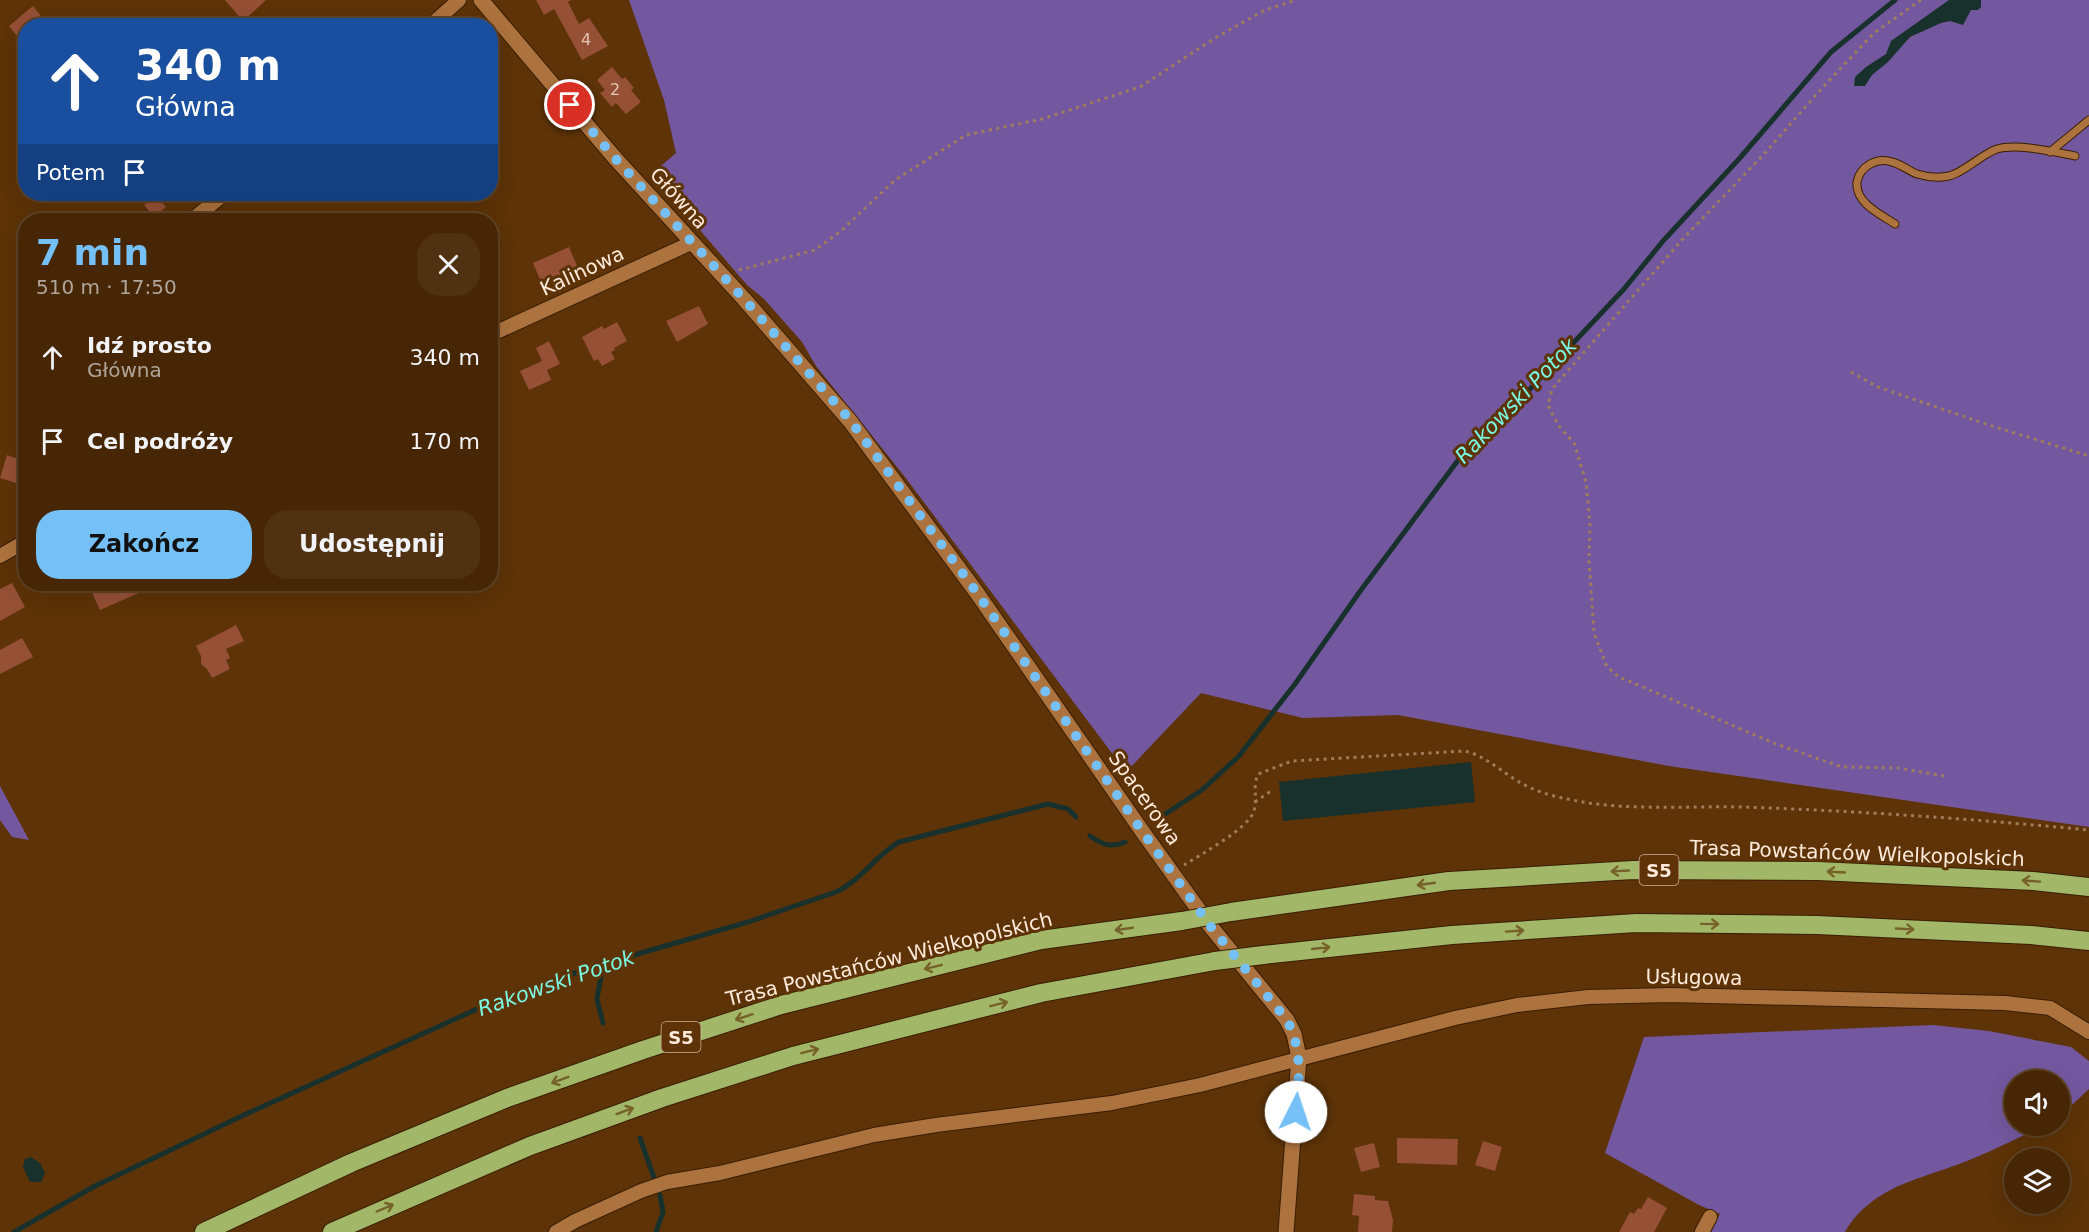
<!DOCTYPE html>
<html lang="pl">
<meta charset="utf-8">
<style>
:root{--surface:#462605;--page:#503213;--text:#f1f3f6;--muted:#b0a59a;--line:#5e4327;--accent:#75c0f6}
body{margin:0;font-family:"DejaVu Sans",sans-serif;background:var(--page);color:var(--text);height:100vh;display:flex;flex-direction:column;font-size:22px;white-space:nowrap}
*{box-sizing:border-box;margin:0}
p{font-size:20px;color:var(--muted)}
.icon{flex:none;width:33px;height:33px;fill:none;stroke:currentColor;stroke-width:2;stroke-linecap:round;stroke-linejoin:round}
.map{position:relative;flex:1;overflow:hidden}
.panel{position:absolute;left:18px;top:213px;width:480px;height:378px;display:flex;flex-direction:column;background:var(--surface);border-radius:24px;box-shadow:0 6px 24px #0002,0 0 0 2px var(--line)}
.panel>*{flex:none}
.guide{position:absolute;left:18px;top:18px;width:480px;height:183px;border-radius:24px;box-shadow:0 6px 24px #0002,0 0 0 2px var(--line);background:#1a4fa0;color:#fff;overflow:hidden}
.tools{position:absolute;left:2004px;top:1070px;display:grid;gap:12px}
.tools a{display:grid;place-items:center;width:66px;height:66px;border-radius:50%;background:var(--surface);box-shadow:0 6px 24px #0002,0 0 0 2px var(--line);font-size:30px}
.pin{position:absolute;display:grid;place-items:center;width:51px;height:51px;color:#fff;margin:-26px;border:3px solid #fff;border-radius:50%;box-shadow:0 2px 6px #0007}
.me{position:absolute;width:66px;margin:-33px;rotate:4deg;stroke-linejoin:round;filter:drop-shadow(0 0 4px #0008)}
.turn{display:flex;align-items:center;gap:21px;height:126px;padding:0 18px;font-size:27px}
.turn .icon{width:78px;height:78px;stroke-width:2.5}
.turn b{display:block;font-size:42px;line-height:51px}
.then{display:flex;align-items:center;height:57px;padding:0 18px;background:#0003;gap:12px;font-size:22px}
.round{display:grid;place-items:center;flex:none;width:63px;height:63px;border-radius:24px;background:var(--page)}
.summary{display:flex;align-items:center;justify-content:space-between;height:102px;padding:0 18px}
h1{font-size:36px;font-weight:700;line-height:45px;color:var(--accent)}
.cta{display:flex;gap:12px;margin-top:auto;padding:12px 18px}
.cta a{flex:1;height:69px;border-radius:24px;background:var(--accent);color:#111;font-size:24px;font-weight:700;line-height:69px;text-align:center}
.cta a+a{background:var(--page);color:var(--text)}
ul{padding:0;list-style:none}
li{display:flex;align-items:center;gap:18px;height:84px;padding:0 18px}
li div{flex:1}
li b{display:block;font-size:22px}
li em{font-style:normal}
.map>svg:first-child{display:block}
</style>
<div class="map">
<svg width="2089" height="1232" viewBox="0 0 2089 1232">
<rect width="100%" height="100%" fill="#5d3307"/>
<!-- green -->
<path fill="#74589f" d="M629,0H2089V827L1669,766L1398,715L1303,718L1201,693L1126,772L905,477L816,366L802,342L764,299L747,285L662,186L654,172L676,153L664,100Z
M0,786L29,840L12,837L0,820Z
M1933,1025L1989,1031L2071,1047L2089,1061V1089L2060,1116V1080H2014V1125H2046C2022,1136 1999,1148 1974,1158C1926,1179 1874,1183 1845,1232H1711L1720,1214L1699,1205L1605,1153L1644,1037Z"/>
<!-- water -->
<path fill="#18312d" d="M1949,0H1981V7L1978,10H1971L1963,25L1950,21L1941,23L1910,37L1888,62L1872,75L1865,86H1854L1855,77L1866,67L1886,54L1891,41Z
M1471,762L1475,802L1283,821L1279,782Z
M31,1157L40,1163L45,1173L41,1182H30L23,1167L25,1159Z"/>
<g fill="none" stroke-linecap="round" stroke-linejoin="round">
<!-- stream -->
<path stroke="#18312d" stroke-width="5" d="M1159,818L1202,790L1239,756L1295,684L1361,590L1459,459L1500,421L1624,289L1663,241L1739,159L1831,52L1895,0
M1090,836C1103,845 1111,848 1125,842
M603,964L597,999L603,1023
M640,1138L654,1178
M14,1232L95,1186L244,1115L508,995L603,964L748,922L836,892C862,880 875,856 899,842L1048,804L1068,809L1076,817
M656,1232L663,1212L660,1195"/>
</g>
<!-- building -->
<path fill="#955036" d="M225,0H266L243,21Z
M536,0H571L568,2L579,24L589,18L608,46L582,60L554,9L544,15Z
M33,6L49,26H26V47L9,26Z
M612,67L622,79L625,77L634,88L631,90L641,102L626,114L616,103L612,107L600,93L605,90L597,80Z
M156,195L166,207L154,217L144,205Z
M569,247L578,268L542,284L533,263Z
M699,306L708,324L677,342L666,321Z
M617,322L627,341L614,348L615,350L611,352L615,359L602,366L598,359L594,361L582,337L602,326L604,329Z
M549,341L560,364L547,370L551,380L529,390L520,371L542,361L536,348Z
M7,455L26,462V486L0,478Z
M12,583L25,607L0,621V589Z
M88,584H159L100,610Z
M236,625L244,641L226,649L230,658L226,660L230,669L212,678L207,669L201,664V656L196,646Z
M22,638L33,657L0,674V650Z
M1397,1138L1458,1139L1457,1165L1397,1163Z
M1483,1141L1502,1147L1495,1171L1475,1165Z
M1374,1143L1380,1167L1361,1172L1354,1148Z
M1354,1194L1375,1196V1200L1388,1201L1393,1220L1392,1232H1358L1359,1216L1352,1215Z
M1648,1197L1667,1208L1654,1232H1619L1630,1212L1634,1214L1638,1208L1641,1209Z"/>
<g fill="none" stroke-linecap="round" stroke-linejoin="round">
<defs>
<path id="service" d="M2050,152L2089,120
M1895,224C1880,214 1855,203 1857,182C1860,166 1877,157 1892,162C1901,164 1909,171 1917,174C1927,177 1939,178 1949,176C1963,173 1982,154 1997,149C2017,143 2054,152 2075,156"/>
<path id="minor" d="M430,26L459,0
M192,220L224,194
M490,335L691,243
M0,556L26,541
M556,1232L575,1221L641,1191L667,1182L720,1173L874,1135L936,1125L1112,1103L1200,1085L1455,1018L1517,1005L1588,997L1670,995L2005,1003L2050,1008L2089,1032
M1702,1232L1710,1217"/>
<path id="tertiary" d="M481,0L614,157L744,299L850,421L977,593L1142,831L1211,927L1287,1020L1294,1034L1299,1057L1286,1232"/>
<path id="motorway" d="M1231,912L1449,881L1633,870L1818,871L2033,881L2089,887
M1263,955L1452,935L1636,923L1817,925L2031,935L2089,941
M204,1232L351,1163L507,1098L643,1050L781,1005L1041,940L1182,921
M332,1232L530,1146L662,1098L793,1056L1041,993L1215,961"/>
</defs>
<!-- service casing -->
<use href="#service" stroke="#3a1e01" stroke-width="9"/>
<!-- minor casing -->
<use href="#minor" stroke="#3a1e01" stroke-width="16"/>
<!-- tertiary casing -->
<use href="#tertiary" stroke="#3a1e01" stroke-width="17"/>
<!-- motorway casing -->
<use href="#motorway" stroke="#3a1e01" stroke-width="20"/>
<!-- path -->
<path stroke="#9e7d5c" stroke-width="3" stroke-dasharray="3 4.5" stroke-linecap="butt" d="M1921,0L1874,33L1823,87L1764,154L1681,241L1552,389L1548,405L1558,425L1574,443L1586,482L1590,525L1589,561L1594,633L1607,667L1619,677L1776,744L1842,767L1899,768L1944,776
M739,270L815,250L841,231L895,180L966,135L1042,119L1140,87L1215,38L1265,10L1296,0
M1851,372L1878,387L1989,425L2089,456
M1255,802L1271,791
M1184,865C1200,855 1249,828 1254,811C1258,797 1252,789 1258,774L1292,761L1464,751C1486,755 1503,774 1523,784C1542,795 1567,799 1588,803C1640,810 1691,806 1743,807C1859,811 1974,819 2089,830"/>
<!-- service -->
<use href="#service" stroke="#ad733e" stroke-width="7"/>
<!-- minor -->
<use href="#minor" stroke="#ad733e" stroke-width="14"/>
<!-- tertiary -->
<use href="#tertiary" stroke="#ad733e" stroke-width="15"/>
<!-- motorway -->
<use href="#motorway" stroke="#a2b767" stroke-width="18"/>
<defs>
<path id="motorway-bridge" d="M1182,921L1231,912
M1215,961L1263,955"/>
</defs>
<!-- motorway-bridge casing -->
<use href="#motorway-bridge" stroke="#3a1e01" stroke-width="20" stroke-linecap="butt"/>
<!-- motorway-bridge -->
<use href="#motorway-bridge" stroke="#a2b767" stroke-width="18"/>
</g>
<!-- one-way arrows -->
<defs><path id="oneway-shaft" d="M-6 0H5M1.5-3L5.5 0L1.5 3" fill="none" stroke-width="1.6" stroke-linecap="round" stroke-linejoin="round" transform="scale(1.5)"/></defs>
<g stroke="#756129">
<use href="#oneway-shaft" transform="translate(1620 871) rotate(177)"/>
<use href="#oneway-shaft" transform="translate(1836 872) rotate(-177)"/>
<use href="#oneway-shaft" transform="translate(2031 881) rotate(-176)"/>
<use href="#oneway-shaft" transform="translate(1426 884) rotate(172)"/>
<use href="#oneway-shaft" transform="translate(1710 924) rotate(1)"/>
<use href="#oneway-shaft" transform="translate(1124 929) rotate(172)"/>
<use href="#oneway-shaft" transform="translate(1905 929) rotate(3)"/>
<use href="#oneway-shaft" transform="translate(1515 931) rotate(-4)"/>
<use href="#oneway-shaft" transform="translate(1321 948) rotate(-6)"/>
<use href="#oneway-shaft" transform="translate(933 967) rotate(166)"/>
<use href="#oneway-shaft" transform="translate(999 1004) rotate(-14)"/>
<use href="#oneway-shaft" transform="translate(744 1017) rotate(162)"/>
<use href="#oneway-shaft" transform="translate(810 1051) rotate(-14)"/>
<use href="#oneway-shaft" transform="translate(560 1080) rotate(160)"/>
<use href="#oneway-shaft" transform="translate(625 1111) rotate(-20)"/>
<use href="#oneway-shaft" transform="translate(385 1208) rotate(-23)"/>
</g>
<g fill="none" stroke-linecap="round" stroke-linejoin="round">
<!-- route -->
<path stroke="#75c0f6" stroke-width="10" stroke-dasharray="0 18" d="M570,105L614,157L744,299L850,420L977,593L1142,831L1211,927L1287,1020C1303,1051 1299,1078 1296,1112"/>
</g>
<g text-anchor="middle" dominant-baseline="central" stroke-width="6" stroke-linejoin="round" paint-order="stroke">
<!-- number labels -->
<g font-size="16" fill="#e4c4b2">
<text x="586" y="39">4</text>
<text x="615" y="89">2</text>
</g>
<!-- shield labels -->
<g fill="#5d3307" stroke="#ceb49b" stroke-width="1.5">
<rect x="1639.5" y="855" width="39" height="30" rx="4.5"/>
<rect x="661.5" y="1022" width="39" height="30" rx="4.5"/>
</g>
<g font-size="18" font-weight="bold" fill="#ffebdb">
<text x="1659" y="870">S5</text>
<text x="681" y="1037">S5</text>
</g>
<!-- street labels -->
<g font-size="20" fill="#ffebdb" stroke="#5d3307">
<text transform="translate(679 198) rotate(48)">Główna</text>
<text transform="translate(582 271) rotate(-25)">Kalinowa</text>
<text transform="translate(1145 798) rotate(55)">Spacerowa</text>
<text transform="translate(1857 853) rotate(2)">Trasa Powstańców Wielkopolskich</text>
<text transform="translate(889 959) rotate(-14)">Trasa Powstańców Wielkopolskich</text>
<text transform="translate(1694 977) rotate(1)">Usługowa</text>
</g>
<!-- water labels -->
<g font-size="21" font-style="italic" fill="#7bf9e4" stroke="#5d3307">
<text transform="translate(1516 401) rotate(-46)">Rakowski Potok</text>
<text transform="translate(556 983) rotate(-19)">Rakowski Potok</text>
</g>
</g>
</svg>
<div class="tools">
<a><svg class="icon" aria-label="sound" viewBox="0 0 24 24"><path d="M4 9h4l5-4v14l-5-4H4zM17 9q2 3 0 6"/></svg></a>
<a><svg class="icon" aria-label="layers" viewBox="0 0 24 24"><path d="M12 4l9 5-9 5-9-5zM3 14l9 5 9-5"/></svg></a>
</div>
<div class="pin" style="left:570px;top:105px;background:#d93025"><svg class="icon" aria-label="arrive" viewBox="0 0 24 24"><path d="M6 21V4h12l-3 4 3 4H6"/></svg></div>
<svg class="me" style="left:1296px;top:1112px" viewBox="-20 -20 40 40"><circle r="19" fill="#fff"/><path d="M0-13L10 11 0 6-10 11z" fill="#75c0f6"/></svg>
<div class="guide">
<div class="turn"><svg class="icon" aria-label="ahead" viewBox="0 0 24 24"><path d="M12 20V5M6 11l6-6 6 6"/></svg><div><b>340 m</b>Główna</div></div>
<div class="then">Potem<svg class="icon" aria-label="arrive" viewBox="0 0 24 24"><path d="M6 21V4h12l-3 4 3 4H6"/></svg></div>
</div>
<section class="panel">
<div class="summary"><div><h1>7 min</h1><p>510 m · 17:50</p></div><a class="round"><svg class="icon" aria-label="close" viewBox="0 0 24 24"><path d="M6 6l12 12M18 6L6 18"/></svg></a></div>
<ul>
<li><svg class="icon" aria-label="ahead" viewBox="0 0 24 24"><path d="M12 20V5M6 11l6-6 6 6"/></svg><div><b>Idź prosto</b><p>Główna</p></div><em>340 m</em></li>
<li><svg class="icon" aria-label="arrive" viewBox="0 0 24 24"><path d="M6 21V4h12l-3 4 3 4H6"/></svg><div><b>Cel podróży</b></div><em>170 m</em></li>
</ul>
<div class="cta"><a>Zakończ</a><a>Udostępnij</a></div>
</section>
</div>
